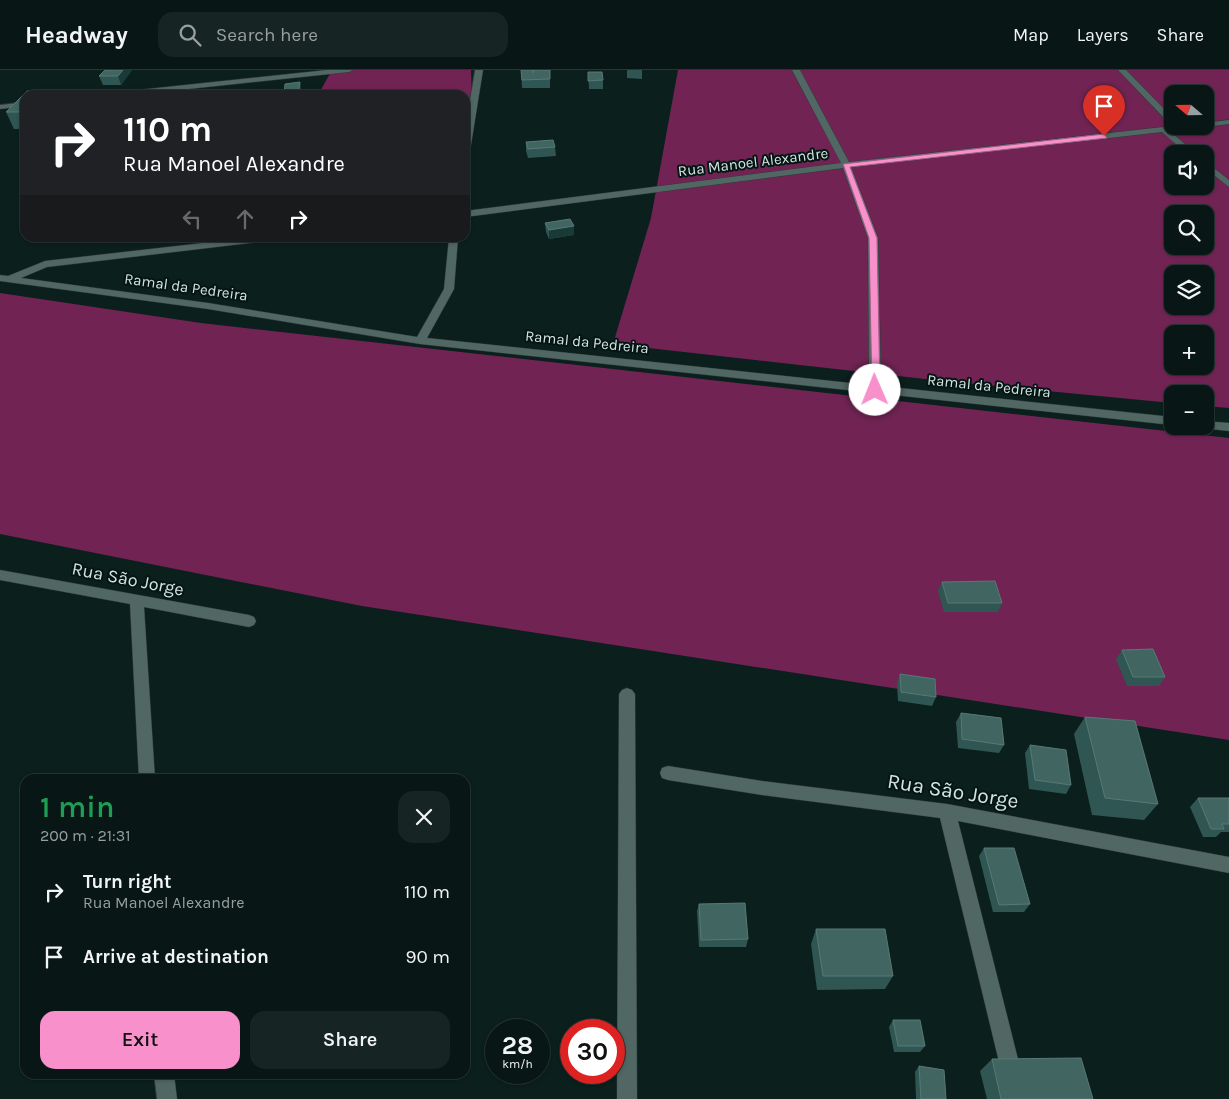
<!DOCTYPE html>
<meta charset="utf-8">
<style>
:root{--surface:#081716;--page:#162423;--text:#f1f3f6;--muted:#989fa1;--line:#293635;--accent:#f890cb}
body{margin:0;font-family:Karla,sans-serif;background:var(--page);color:var(--text);height:100vh;display:flex;flex-direction:column;font-size:19px;white-space:nowrap}
*{box-sizing:border-box;margin:0}
p{font-size:16px;color:var(--muted)}
.icon{flex:none;width:28px;height:28px;fill:none;stroke:currentColor;stroke-width:2;stroke-linecap:round;stroke-linejoin:round}
.map{position:relative;flex:1;overflow:hidden}
.sheet{position:absolute;left:20px;top:704px;width:450px;height:305px;display:flex;flex-direction:column;background:var(--surface);border-radius:15px;box-shadow:0 1px 4px #0004,0 0 0 1px var(--line)}
.sheet>*{flex:none}
.hud{position:absolute;left:20px;top:20px;width:450px;height:152px;border-radius:15px;box-shadow:0 1px 4px #0004,0 0 0 1px var(--line);background:#202124;color:#fff;overflow:hidden}
.needle{width:32px;rotate:290deg}
.fabs{position:absolute;left:1164px;top:15px;display:grid;gap:10px}
.fabs a{display:grid;place-items:center;width:50px;height:50px;border-radius:10px;background:var(--surface);box-shadow:0 1px 4px #0004,0 0 0 1px var(--line);font-size:25px}
.speed{position:absolute;left:485px;top:949px;display:flex;gap:10px;font-size:25px;font-weight:700;text-align:center}
.speed>*{display:grid;place-content:center;width:65px;height:65px;border-radius:50%;background:var(--surface);box-shadow:0 1px 4px #0004,0 0 0 1px var(--line);line-height:1}
.speed small{font-size:12px;font-weight:400}
.speed .limit{border:8px solid #d22;background:#fff;color:#111}
.pin{position:absolute;display:grid;place-items:center;width:42px;height:42px;color:#fff;margin:-51px -21px;border-radius:50% 50% 50% 0;rotate:-45deg;box-shadow:0 0 5px #0007}
.pin .icon{rotate:45deg}
.me{position:absolute;width:55px;margin:-28px;rotate:359deg;stroke-linejoin:round;filter:drop-shadow(0 0 4px #0008)}
.turn{display:flex;align-items:center;gap:18px;height:105px;padding:0 20px;font-size:22px}
.turn .icon{width:65px;height:65px;stroke-width:2.5}
.turn b{display:block;font-size:35px;line-height:42px}
.lanes{display:flex;align-items:center;height:48px;padding:0 20px;background:#0003;justify-content:center;gap:25px;direction:ltr}
.lanes .off{opacity:.35}
.round{display:grid;place-items:center;flex:none;width:52px;height:52px;border-radius:15px;background:var(--page)}
.overview{display:flex;align-items:center;justify-content:space-between;height:85px;padding:0 20px}
h1{font-size:30px;font-weight:600;line-height:38px;color:#1e9e55}
.primary-button{display:flex;gap:10px;margin-top:auto;padding:10px 20px}
.primary-button a{flex:1;height:58px;border-radius:15px;background:var(--accent);color:#111;font-size:20px;font-weight:600;line-height:58px;text-align:center}
.primary-button a+a{background:var(--page);color:var(--text)}
ul{padding:0;list-style:none}
li{display:flex;align-items:center;gap:15px;height:65px;padding:0 20px}
li div{flex:1}
li b{display:block;font-size:19px}
li em{font-style:normal}
header{display:flex;align-items:center;gap:30px;box-sizing:border-box;height:70px;padding:0 25px;background:var(--surface);border-bottom:1px solid var(--line)}
header strong{font-size:24px}
nav{display:flex;gap:28px;margin-inline-start:auto;font-size:18px}
.search{width:350px;height:45px;background:var(--page);display:flex;align-items:center;gap:12px;box-sizing:border-box;padding:0 18px;border-radius:15px;color:var(--muted);font-size:19px}
.map>svg:first-child{display:block}
</style>
<header>
<strong>Headway</strong>
<div class="search"><svg class="icon" aria-label="search" viewBox="0 0 24 24"><circle cx="10" cy="10" r="6"/><path d="M15 15l6 6"/></svg>Search here</div>
<nav><a>Map</a><a>Layers</a><a>Share</a></nav>
</header>
<div class="map">
<svg width="1229" height="1029" viewBox="0 0 1229 1029">
<rect width="100%" height="100%" fill="#0b1f1d"/>
<!-- forest -->
<path fill="#712454" fill-rule="evenodd" d="M332,0H471L473,59L465,58V25H318Z
M678,0H1229V338L1205,336V324H1172V333L934,310L613,274L651,148ZM1172,24H1205V56H1172ZM1172,84H1205V116H1172ZM1172,144H1205V176H1172ZM1172,204H1205V236H1172ZM1172,264H1205V296H1172Z
M0,223L201,253L1229,368V670L362,536L0,464Z"/>
<g fill="none" stroke-linecap="round" stroke-linejoin="round">
<defs>
<path id="minor" d="M327,0H353L349,2L132,25H106L110,23Z
M475,0H483L469,87L465,90V61Z
M792,0H800L849,92L1172,56H1199L1170,61L1196,84H1187L1162,62L851,97L878,168L881,316L1172,347V355L420,274L208,239L0,211V205L8,206L45,191L247,168H271L267,171L47,197L21,208L208,233L417,267L444,219L449,168H458L454,219L427,268L869,315L868,168L843,98L465,147V141L841,93Z
M1118,0H1126L1172,47V53H1169Z
M25,32V36L0,39V35Z
M1229,50V54L1205,57L1202,56H1205V53Z
M1205,91L1229,110V117L1205,98Z
M1205,351L1229,353V361L1201,358L1200,356H1205Z
M0,500L249,545L254,547L256,551L254,555L249,557L144,537L155,709H139L130,534L0,510Z
M627,618L632,620L635,624L637,1029H617L619,624L622,620Z
M668,696L762,711L947,734L1229,787V803L958,751L1028,1029H1008L940,748L762,725L668,710L662,708L660,703L662,698Z
M154,1004H174L177,1029H157Z"/>
</defs>
<!-- minor casing -->
<use href="#minor" stroke="#2f3937" stroke-width="1"/>
<!-- minor -->
<use href="#minor" fill="#516764" fill-rule="evenodd"/>
</g>
<!-- wall -->
<path fill="#2f5653" d="M105,0H132L121,15H103L99,6Z
M521,0H550V18H522Z
M627,0H642V9L627,8Z
M588,2L603,10V19H589Z
M6,42H25V59H14Z
M526,72L555,77L556,86L528,88L526,81Z
M545,153L574,165L549,169L546,162Z
M942,512L1002,533L998,542H944L938,521Z
M1122,580L1165,607L1159,616H1127L1116,589Z
M900,604L936,627L932,636L898,631L897,613Z
M961,643L1004,675L999,683L958,678L956,652Z
M1085,647L1158,734L1144,750L1092,745L1074,664Z
M1030,675L1071,715L1066,724L1029,719L1025,683Z
M1198,728H1229V762H1221L1216,767H1203L1190,737Z
M984,778L1030,834L1024,842H993L979,786Z
M699,834L748,869L746,877H699L697,841Z
M816,859L893,906L885,919L817,920L811,874Z
M893,950L925,976L920,982H894L889,957Z
M992,989L1093,1029H987L980,1001Z
M919,996L946,1029H916L915,1002Z"/>
<!-- shaded-wall -->
<path fill="#193a37" d="M123,0H132L121,15L118,6Z
M300,12L302,21L301,25H298Z
M574,156V165L549,169V160Z"/>
<!-- building -->
<path fill="#416662" stroke="#587976" d="M105,0H123L118,6H99Z
M521,0H532L533,3V0H550V9L522,10Z
M588,2H602L603,10L588,11Z
M300,12L298,25H284L285,14Z
M27,21H53L50,25H25V42H6Z
M553,70L555,77L528,79L526,72Z
M570,149L574,156L549,160L545,153Z
M995,511L1002,533H948L942,512Z
M1153,579L1165,607H1133L1122,580Z
M900,604L935,609L936,627L901,622Z
M961,643L1001,648L1004,675L962,669Z
M1085,647L1135,651L1158,734L1105,728Z
M1030,675L1066,680L1071,715L1035,710Z
M1198,728H1229V754H1222L1224,759H1211Z
M984,778H1014L1030,834L999,835Z
M745,833L748,869L701,870L699,834Z
M816,859H885L893,906H823Z
M893,950H920L925,976H898Z
M1081,988L1093,1029H1001L992,989Z
M919,996L944,1000L946,1029H921Z"/>
<!-- route -->
<path fill="#f890cb" stroke="#a15e84" d="M1104,64L1107,68L850,97L877,168L880,320L872,322L869,168L843,94Z"/>
<g text-anchor="middle" dominant-baseline="central" stroke-width="4" stroke-linejoin="round" paint-order="stroke">
<!-- far-street labels -->
<g font-size="15" fill="#d6e2e0" stroke="#031614">
<text transform="translate(753 92) rotate(-7)">Rua Manoel Alexandre</text>
<text transform="translate(186 217) rotate(8)">Ramal da Pedreira</text>
<text transform="translate(587 272) rotate(6)">Ramal da Pedreira</text>
<text transform="translate(989 316) rotate(6)">Ramal da Pedreira</text>
</g>
<!-- street labels -->
<g font-size="18" fill="#d6e2e0" stroke="#031614">
<text transform="translate(128 509) rotate(11)">Rua São Jorge</text>
</g>
<!-- near-street labels -->
<g font-size="21" fill="#d6e2e0" stroke="#031614">
<text transform="translate(953 721) rotate(9)">Rua São Jorge</text>
</g>
</g>
</svg>
<div class="fabs">
<a><svg class="needle" viewBox="-14 -14 28 28"><path d="M0-13l5 13h-10z" fill="#e53935"/><path d="M0 13l5-13h-10z" fill="#989fa1"/></svg></a>
<a><svg class="icon" aria-label="sound" viewBox="0 0 24 24"><path d="M4 9h4l5-4v14l-5-4H4zM17 9q2 3 0 6"/></svg></a>
<a><svg class="icon" aria-label="search" viewBox="0 0 24 24"><circle cx="10" cy="10" r="6"/><path d="M15 15l6 6"/></svg></a>
<a><svg class="icon" aria-label="layers" viewBox="0 0 24 24"><path d="M12 4l9 5-9 5-9-5zM3 14l9 5 9-5"/></svg></a>
<a>+</a>
<a>−</a>
</div>
<div class="speed"><div>28<small>km/h</small></div><div class="limit">30</div></div>
<div class="pin" style="left:1104px;top:66px;background:#d93025"><svg class="icon" aria-label="arrive" viewBox="0 0 24 24"><path d="M6 21V4h12l-3 4 3 4H6"/></svg></div>
<svg class="me" style="left:875px;top:320px" viewBox="-20 -20 40 40"><circle r="19" fill="#fff"/><path d="M0-13L10 11 0 6-10 11z" fill="#f890cb"/></svg>
<div class="hud">
<div class="turn"><svg class="icon" aria-label="right" viewBox="0 0 24 24"><path d="M7 20v-9h11M14 6l5 5-5 5"/></svg><div><b>110 m</b>Rua Manoel Alexandre</div></div>
<div class="lanes"><svg class="icon off" aria-label="left" viewBox="0 0 24 24"><path d="M17 20v-9H6M10 6l-5 5 5 5"/></svg><svg class="icon off" aria-label="ahead" viewBox="0 0 24 24"><path d="M12 20V5M6 11l6-6 6 6"/></svg><svg class="icon" aria-label="right" viewBox="0 0 24 24"><path d="M7 20v-9h11M14 6l5 5-5 5"/></svg></div>
</div>
<section class="sheet">
<div class="overview"><div><h1>1 min</h1><p>200 m · 21:31</p></div><a class="round"><svg class="icon" aria-label="close" viewBox="0 0 24 24"><path d="M6 6l12 12M18 6L6 18"/></svg></a></div>
<ul>
<li><svg class="icon" aria-label="right" viewBox="0 0 24 24"><path d="M7 20v-9h11M14 6l5 5-5 5"/></svg><div><b>Turn right</b><p>Rua Manoel Alexandre</p></div><em>110 m</em></li>
<li><svg class="icon" aria-label="arrive" viewBox="0 0 24 24"><path d="M6 21V4h12l-3 4 3 4H6"/></svg><div><b>Arrive at destination</b></div><em>90 m</em></li>
</ul>
<div class="primary-button"><a>Exit</a><a>Share</a></div>
</section>
</div>
